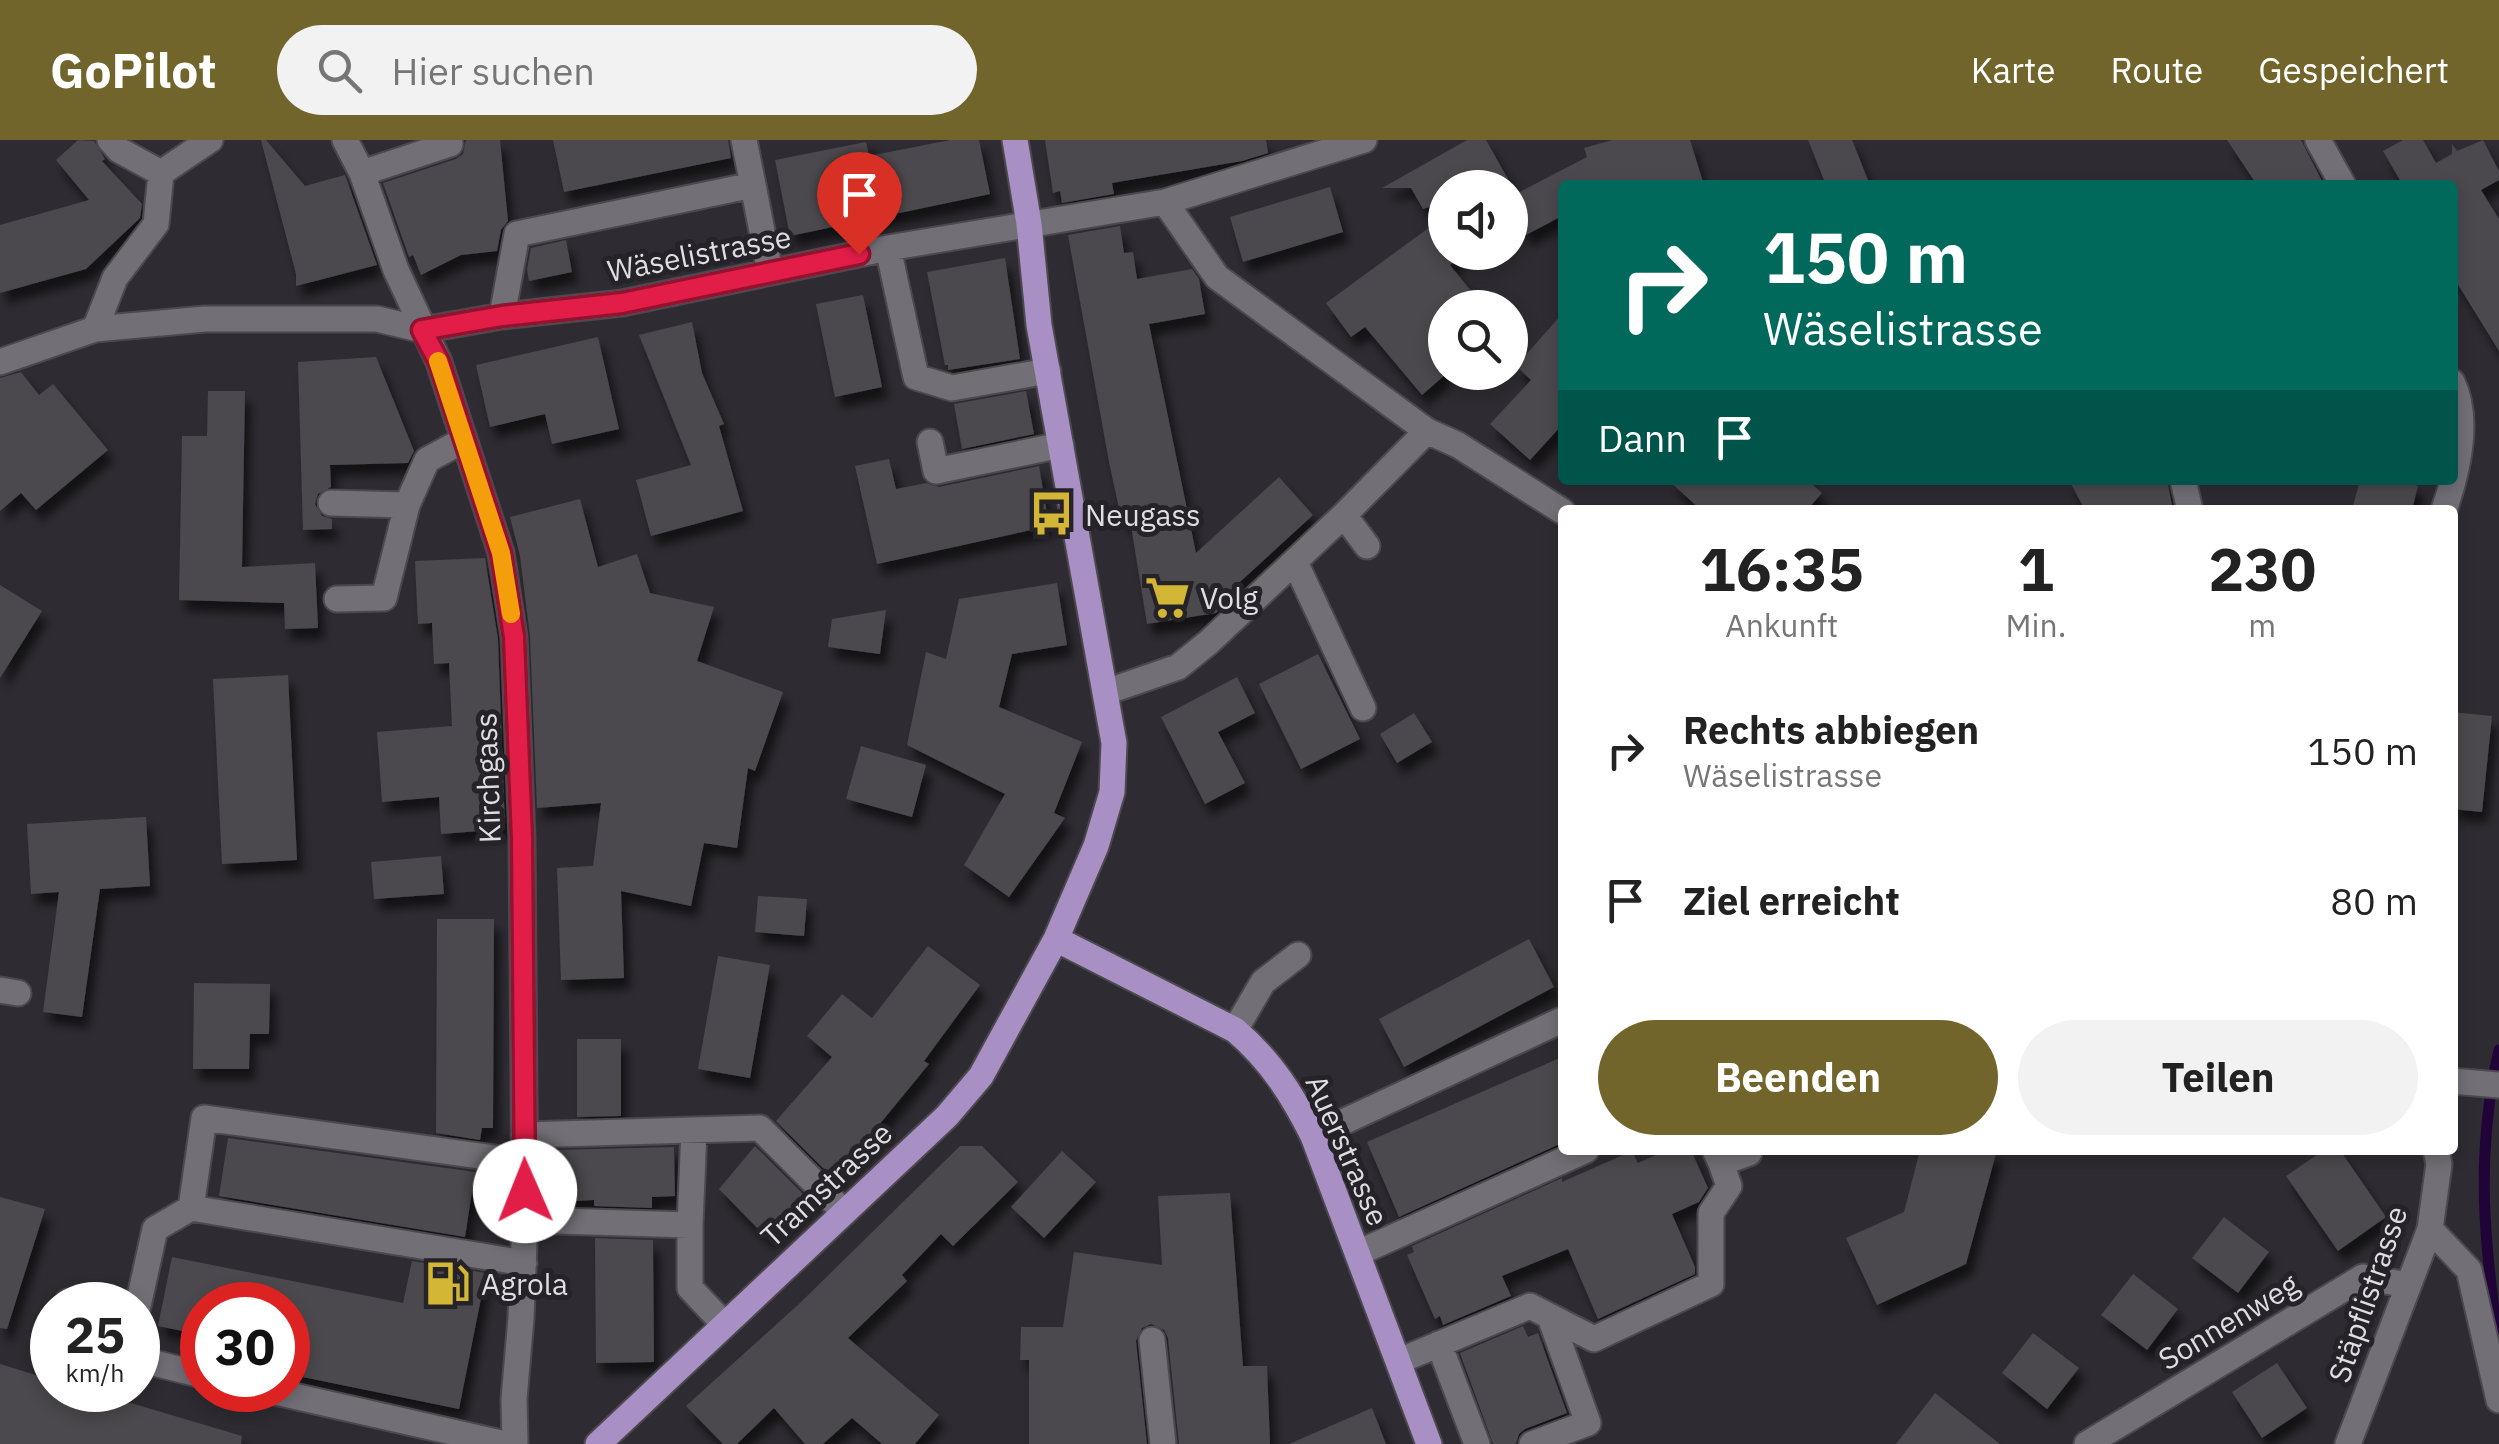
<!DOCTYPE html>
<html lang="de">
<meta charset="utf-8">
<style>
:root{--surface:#fff;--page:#f2f2f2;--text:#222;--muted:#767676;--accent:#72652b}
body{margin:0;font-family:"IBM Plex Sans",sans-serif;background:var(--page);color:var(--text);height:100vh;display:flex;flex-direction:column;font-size:38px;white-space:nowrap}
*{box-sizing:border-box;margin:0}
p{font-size:32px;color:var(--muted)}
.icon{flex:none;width:55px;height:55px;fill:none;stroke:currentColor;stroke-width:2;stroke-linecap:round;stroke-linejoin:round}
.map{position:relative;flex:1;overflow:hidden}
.drawer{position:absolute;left:1558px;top:365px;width:900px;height:650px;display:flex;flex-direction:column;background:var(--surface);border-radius:10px;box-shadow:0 5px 15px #0003}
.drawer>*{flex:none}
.banner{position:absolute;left:1558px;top:40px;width:900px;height:305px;border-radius:10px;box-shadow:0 5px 15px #0003;background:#00695c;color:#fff;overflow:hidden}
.tools{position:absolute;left:1428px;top:30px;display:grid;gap:20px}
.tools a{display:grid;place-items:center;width:100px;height:100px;border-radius:50%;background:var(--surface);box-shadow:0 5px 15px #0003;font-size:50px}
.speed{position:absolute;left:30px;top:1142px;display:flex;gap:20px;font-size:50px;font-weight:700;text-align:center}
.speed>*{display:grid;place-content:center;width:130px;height:130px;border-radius:50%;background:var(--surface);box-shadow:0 5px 15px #0003;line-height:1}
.speed small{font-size:25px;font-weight:400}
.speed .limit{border:15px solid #d22;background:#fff;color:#111}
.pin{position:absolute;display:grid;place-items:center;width:85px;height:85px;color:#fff;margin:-102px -42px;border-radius:50% 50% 50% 0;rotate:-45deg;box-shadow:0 0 10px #0007}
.pin .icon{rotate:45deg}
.me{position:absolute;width:110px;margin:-55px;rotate:359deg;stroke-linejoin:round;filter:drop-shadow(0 0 8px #0008)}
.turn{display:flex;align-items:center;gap:35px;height:210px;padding:0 40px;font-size:45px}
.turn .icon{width:130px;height:130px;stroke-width:2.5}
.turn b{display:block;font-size:70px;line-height:85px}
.then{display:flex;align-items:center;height:95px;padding:0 40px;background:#0003;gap:20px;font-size:38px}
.eta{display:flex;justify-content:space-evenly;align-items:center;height:170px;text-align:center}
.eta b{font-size:60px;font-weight:700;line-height:70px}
.action{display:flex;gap:20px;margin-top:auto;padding:20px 40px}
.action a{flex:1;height:115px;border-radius:60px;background:var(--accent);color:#fff;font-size:40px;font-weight:700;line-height:115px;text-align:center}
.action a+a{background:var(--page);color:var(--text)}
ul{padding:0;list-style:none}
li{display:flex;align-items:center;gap:30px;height:150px;padding:0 40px}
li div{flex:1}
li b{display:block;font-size:38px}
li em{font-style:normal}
header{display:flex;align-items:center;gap:60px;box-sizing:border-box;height:140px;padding:0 50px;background:var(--accent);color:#fff}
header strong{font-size:48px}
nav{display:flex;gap:55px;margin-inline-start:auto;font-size:35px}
.search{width:700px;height:90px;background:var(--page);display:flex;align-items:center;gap:25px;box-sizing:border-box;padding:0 35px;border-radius:55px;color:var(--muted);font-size:38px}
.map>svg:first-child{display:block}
</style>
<header>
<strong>GoPilot</strong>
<div class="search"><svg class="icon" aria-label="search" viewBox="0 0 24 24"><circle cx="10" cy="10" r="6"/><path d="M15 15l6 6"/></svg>Hier suchen</div>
<nav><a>Karte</a><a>Route</a><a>Gespeichert</a></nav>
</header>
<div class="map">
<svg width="2499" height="1304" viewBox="0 0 2499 1304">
<defs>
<filter id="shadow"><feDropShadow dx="6" dy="11" stdDeviation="5" flood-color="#0009"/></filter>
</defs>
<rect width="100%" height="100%" fill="#2e2c32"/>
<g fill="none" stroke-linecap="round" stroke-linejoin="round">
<!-- stream -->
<path stroke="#210437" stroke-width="11" d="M2499,910C2475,1014 2484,1102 2499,1206"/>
</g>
<!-- building -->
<path fill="#4b484e" filter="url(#shadow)" d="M78,0L94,1L105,19L102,21L142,64L140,78L86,129L0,153V85L89,60L56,20Z
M261,0H266L305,46L345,35L377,125L296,146V134Z
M466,0H500L508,81L501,90L497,111L461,115L421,135L413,115L409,117L383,43L456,19L463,14Z
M553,0H728L731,18L564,52Z
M950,0H979L990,54L790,96L775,20L866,2L869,16Z
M1045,0H1266L1268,13L1242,21L1112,43L1114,54L1062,63L1060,51L1053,53Z
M1467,0H1486L1513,48H1445V62L1423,69L1411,48H1382Z
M1612,0H1690L1704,45H1562V76L1526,95L1510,65V57L1587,17L1584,8Z
M1808,0H1852L1870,45H1826Z
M2227,0H2301L2324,45H2257Z
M2403,0H2423L2436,23L2452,14V4L2457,11L2483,0L2499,31V40L2481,50L2499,79V211L2452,135V45H2396L2401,42L2383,11Z
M1330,47L1343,92L1243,122L1230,77Z
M1434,84L1445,99V112H1455L1459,118L1450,125L1485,168H1445V235L1422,255L1365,187L1351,197L1326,163Z
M1120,86L1124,113L1133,112L1137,139L1192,129L1199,139L1205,174L1149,184L1196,413L1279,337L1313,375L1218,462L1219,470L1216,473L1147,484L1130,380L1122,382L1109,322L1068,95Z
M566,100L572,132L529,141L527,129L531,108Z
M1005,118L1020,219L948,230V225H945L927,132Z
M863,155L882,247L835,257L816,164Z
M1562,174V285L1530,320L1490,284L1531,240L1516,226Z
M692,182L702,233L724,284L719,286L743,371L651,396L636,340L691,325L639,195Z
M598,197L619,289L552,304L545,274L490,287L476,225Z
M376,217L414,311L408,323L330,325L331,347L318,354L315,364L322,376L332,379V389L303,390L298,222Z
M21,232L39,255L53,244L108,310L36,370L21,353L0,371V238Z
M208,251H245L242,427L315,423L318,488L285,489L284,463L179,460L182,296H207Z
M1026,251L1034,294L962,309L954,264Z
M889,319L896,349L926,343L939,347L1039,326L1049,386L877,424L855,326Z
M1668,340H1807L1822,353L1807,370H1701Z
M2069,340H2167L2172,365L2162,370H2085Z
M2360,340H2399L2418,346L2412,370H2352Z
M580,359L598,427L637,414L650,453L714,467L697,521L783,552L755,631L748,628L737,708L704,703L691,766L621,751L624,838L561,840L557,728L593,726L601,663L537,668L530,496L520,416L510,377Z
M485,418L498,499L505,689L441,694L439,657L382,662L377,592L452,586L449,523L434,524L432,483L418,484L415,421Z
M1057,443L1067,505L1012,514L999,567L1082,602L1054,673L1065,678L1009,757L964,725L1005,654L907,605L926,512L946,519L959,459Z
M0,445L42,471L0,538Z
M886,470L880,514L828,507L832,479Z
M1318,514L1360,599L1301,629L1259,544Z
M288,535L297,720L222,724L213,539Z
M1237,537L1255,573L1218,592L1245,643L1205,664L1161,577Z
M2452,572L2492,576L2482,672L2452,669Z
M1414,573L1432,602L1397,623L1380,594Z
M861,606L926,625L912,677L846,659Z
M146,677L150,746L100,749L82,877L43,872L59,752L31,754L27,684Z
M441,716L444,754L374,759L371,722Z
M758,756L807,759L804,796L755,792Z
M437,779H494L493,988H482L480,1000L436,993Z
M1529,799L1554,847L1404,927L1379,879Z
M928,806L980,845L924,921L929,924L865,1002L838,1033L836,1031L831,1036L776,981L832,917L807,896L842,854L872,878Z
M718,816L770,825L750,938L698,929Z
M194,843L270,844L269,894H250L249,929H193Z
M577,899H621V976L577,977Z
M1562,917V1003L1399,1077L1367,1002Z
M228,998L475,1032L465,1097L219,1056Z
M755,1006L808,1059L767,1098L719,1049Z
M960,1006H982L1018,1042L953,1106L941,1094L902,1135L907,1141L848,1198L939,1275L915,1304H882L852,1278L823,1304H805L774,1268L737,1304H723L686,1266L800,1163Z
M674,1007L675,1056L652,1057V1068L594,1066V1060L557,1062L554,1010Z
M1667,1010H1691L1708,1048L1699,1062L1672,1074L1695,1127V1134L1598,1179L1568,1109L1502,1136L1511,1156L1443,1185L1440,1176L1435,1179L1407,1115L1414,1112L1412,1106L1562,1038V1042L1632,1011L1638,1023Z
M1920,1010H1997L1966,1124L1877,1165L1846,1098L1904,1072Z
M2324,1010H2340L2386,1077L2338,1111L2286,1036Z
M1062,1011L1096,1042L1044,1098L1011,1067Z
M1230,1053L1243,1226H1267L1270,1304H1179L1168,1198L1164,1190L1151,1184L1142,1188L1136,1201L1147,1304H1029V1220H1020L1021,1187H1063L1074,1112L1162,1125L1158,1056Z
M0,1057L45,1069L7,1189L0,1188Z
M2224,1077L2269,1112L2238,1153L2192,1118Z
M595,1098L653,1100L654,1222L596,1223Z
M172,1117L403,1163L412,1121L486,1133L459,1269L288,1234V1165H202V1195L158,1186Z
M2133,1134L2178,1169L2147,1210L2101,1175Z
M1523,1186L1528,1197L1538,1193L1567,1273L1525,1289L1519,1294L1516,1304H1493L1460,1213Z
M2033,1193L2079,1228L2047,1269L2002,1233Z
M2277,1223L2307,1268L2262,1298L2232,1252Z
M0,1224L52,1240V1250H87L242,1296L241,1304H0Z
M1935,1253L2000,1304H1896Z
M1372,1268L1386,1304H1289Z"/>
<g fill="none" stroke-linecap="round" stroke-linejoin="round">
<defs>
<path id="minor" d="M110,0L119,10L161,33
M345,0L362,33L396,130L439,222L501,413L514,497L522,699L525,1080L521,1178L514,1259L515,1304
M744,0L753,45
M2318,0L2343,45
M362,33L450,4
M1165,62L1217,137L1427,291L1458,305L1562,371
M888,108L916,237L952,248L1048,231
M502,176L517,94L753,45L770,132
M95,189L205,179H377L423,190L502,176L622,163L888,108L1165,62L1364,0
M0,222L95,189L115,138L156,84L161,33L210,0
M930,302L936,331L1061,305
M2183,340L2190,370
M331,363L407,365
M2444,370C2457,333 2470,279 2452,242
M1344,375L1367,406
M1295,422L1363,568
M337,459L384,458L407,365L427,320L464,300
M1106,552L1178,527L1209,502L1344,375L1427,291
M0,850L18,853
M1235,890L1263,842L1298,815
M2452,941L2499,945
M524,995L760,988L844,1072
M1313,996L1562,880
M1715,1010L1721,1023L1749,1013
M525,1080L690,1085L694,990
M690,1085V1148L724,1184
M2430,1089L2469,1130L2499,1260
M1358,1113L1586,1010
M524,1123L191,1068L204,978L524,1022
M68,1165V1162
M138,1166L155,1089L191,1068
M1152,1200L1163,1304
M1439,1204L1477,1304
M138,1219L202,1235
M1399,1221L1530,1166L1594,1199L1711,1144V1073L1729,1046L1721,1023
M267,1250L505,1304
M1532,1304L1588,1283L1550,1177
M2087,1304L2363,1137L2408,1145
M2348,1304L2430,1089L2439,1024L2436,1010"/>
<path id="major" d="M1056,799L1235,890C1271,921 1292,954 1313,996L1429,1304
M598,1304L947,976L981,936L1056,799L1096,706L1112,652L1114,603L1039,185L1029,84L1015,0"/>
</defs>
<!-- minor casing -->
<use href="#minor" stroke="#4b484e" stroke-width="29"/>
<!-- major casing -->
<use href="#major" stroke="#4b484e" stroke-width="29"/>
<!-- minor -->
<use href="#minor" stroke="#726f76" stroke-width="25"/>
<!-- major -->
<use href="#major" stroke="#a88fc4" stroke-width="25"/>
</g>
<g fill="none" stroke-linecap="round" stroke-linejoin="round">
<defs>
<path id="route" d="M525,1051L522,699L514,497L501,413L439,222L422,190L502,176L622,163L859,114"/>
</defs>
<!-- route casing -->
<use href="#route" stroke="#92132f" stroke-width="25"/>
<!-- route -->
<use href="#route" stroke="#e11d48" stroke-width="18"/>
<!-- slow -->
<path stroke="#f59e0b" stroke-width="18" d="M438,221L501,413L511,474"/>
</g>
<!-- icons -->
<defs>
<symbol id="bus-bare" viewBox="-9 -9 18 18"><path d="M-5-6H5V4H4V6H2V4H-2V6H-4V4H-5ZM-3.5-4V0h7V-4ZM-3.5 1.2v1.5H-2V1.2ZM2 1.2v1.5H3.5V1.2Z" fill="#d3b635" stroke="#252228" stroke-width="2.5" paint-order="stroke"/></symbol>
<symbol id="supermarket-bare" viewBox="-9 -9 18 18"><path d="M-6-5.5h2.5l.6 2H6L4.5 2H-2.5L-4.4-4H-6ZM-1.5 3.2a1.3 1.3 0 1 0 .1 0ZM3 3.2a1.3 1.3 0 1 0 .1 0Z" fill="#d3b635" stroke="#252228" stroke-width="2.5" paint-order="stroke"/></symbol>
<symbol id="fuel-bare" viewBox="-9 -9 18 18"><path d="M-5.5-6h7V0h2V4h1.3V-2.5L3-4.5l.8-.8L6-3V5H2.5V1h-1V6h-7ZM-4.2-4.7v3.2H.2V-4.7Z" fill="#d3b635" stroke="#252228" stroke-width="2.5" paint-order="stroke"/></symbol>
</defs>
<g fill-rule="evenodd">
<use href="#bus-bare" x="1020" y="342" width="63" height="63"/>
<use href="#supermarket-bare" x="1136" y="426" width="63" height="63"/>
<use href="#fuel-bare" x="416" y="1112" width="63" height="63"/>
</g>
<g text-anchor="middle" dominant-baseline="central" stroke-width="10" stroke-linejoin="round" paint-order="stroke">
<!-- street labels -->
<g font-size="30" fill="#dedde1" stroke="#252228">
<text transform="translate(699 113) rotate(-11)">Wäselistrasse</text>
<text transform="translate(487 638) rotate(-92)">Kirchgass</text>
<text transform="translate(1348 1010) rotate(66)">Auerstrasse</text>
<text transform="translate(826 1044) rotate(-43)">Tramstrasse</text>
<text transform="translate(2367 1154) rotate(-71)">Stäpflistrasse</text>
<text transform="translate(2228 1181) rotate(-31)">Sonnenweg</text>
</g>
<!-- poi labels -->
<g font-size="30" fill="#dedde1" stroke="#252228" text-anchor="start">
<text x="1085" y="374">Neugass</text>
<text x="1200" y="457">Volg</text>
<text x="481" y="1143">Agrola</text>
</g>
</g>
</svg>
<div class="tools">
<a><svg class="icon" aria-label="sound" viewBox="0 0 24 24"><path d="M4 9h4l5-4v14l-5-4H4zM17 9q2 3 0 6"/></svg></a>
<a><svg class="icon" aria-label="search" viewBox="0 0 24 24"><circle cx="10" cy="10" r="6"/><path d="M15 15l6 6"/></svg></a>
</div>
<div class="speed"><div>25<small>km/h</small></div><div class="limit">30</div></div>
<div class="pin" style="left:859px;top:114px;background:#d93025"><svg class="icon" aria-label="arrive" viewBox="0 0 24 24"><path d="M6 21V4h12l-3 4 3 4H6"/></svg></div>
<svg class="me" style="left:525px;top:1051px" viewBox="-20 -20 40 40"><circle r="19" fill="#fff"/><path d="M0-13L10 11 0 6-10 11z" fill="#e11d48"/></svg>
<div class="banner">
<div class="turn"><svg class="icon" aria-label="right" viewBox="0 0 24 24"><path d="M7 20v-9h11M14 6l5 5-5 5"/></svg><div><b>150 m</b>Wäselistrasse</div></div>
<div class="then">Dann<svg class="icon" aria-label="arrive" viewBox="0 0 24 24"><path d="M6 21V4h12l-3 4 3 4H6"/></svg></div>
</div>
<section class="drawer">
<div class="eta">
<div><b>16:35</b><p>Ankunft</p></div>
<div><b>1</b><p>Min.</p></div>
<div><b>230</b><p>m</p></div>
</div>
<ul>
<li><svg class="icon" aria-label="right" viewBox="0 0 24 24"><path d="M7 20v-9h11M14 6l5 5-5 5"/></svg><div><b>Rechts abbiegen</b><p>Wäselistrasse</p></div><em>150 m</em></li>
<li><svg class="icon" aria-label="arrive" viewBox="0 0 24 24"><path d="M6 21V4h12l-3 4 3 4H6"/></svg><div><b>Ziel erreicht</b></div><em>80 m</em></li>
</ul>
<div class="action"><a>Beenden</a><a>Teilen</a></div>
</section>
</div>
